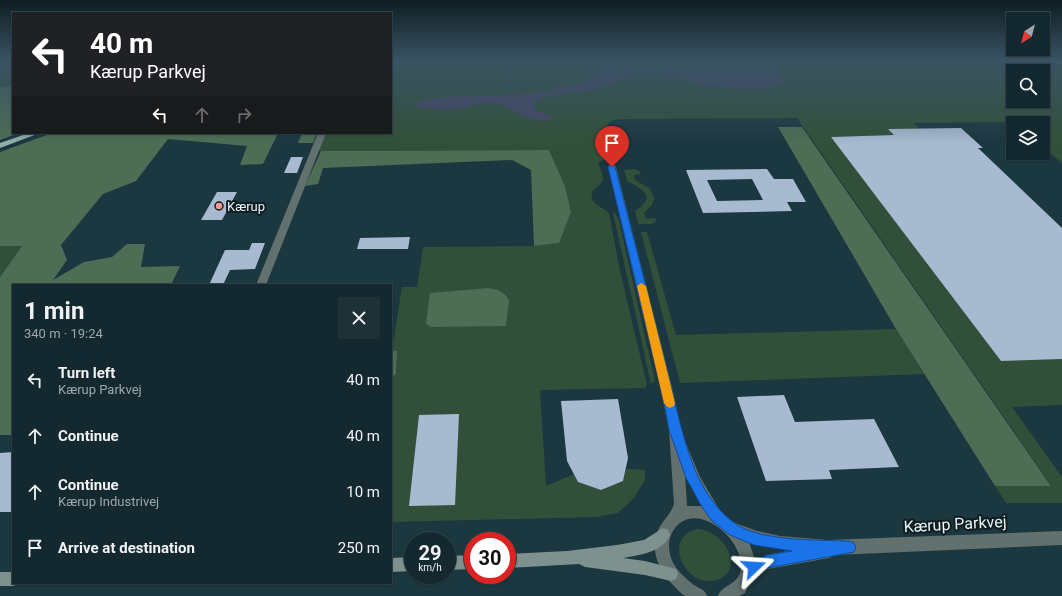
<!DOCTYPE html>
<meta charset="utf-8">
<style>
:root{--surface:#14292f;--page:#1d3137;--text:#f1f3f6;--muted:#9da6aa;--line:#33454b}
body{margin:0;font-family:Roboto,sans-serif;background:var(--page);color:var(--text);height:100vh;display:flex;flex-direction:column;font-size:15px;white-space:nowrap}
*{box-sizing:border-box;margin:0}
p{font-size:13px;color:var(--muted)}
.icon{flex:none;width:22px;height:22px;fill:none;stroke:currentColor;stroke-width:2;stroke-linecap:round;stroke-linejoin:round}
.map{position:relative;flex:1;overflow:hidden}
.sheet{position:absolute;left:12px;top:284px;width:380px;height:300px;display:flex;flex-direction:column;background:var(--surface);border-radius:0px;box-shadow:0 1px 3px #0004,0 0 0 1px var(--line)}
.sheet>*{flex:none}
.top-card{position:absolute;left:12px;top:12px;width:380px;height:122px;border-radius:0px;box-shadow:0 1px 3px #0004,0 0 0 1px var(--line);background:#202124;color:#fff;overflow:hidden}
.needle{width:26px;rotate:216deg}
.tools{position:absolute;left:1006px;top:12px;display:grid;gap:8px}
.tools a{display:grid;place-items:center;width:44px;height:44px;border-radius:0px;background:var(--surface);box-shadow:0 1px 3px #0004,0 0 0 1px var(--line);font-size:20px}
.speed{position:absolute;left:404px;top:532px;display:flex;gap:8px;font-size:20px;font-weight:700;text-align:center}
.speed>*{display:grid;place-content:center;width:52px;height:52px;border-radius:50%;background:var(--surface);box-shadow:0 1px 3px #0004,0 0 0 1px var(--line);line-height:1}
.speed small{font-size:10px;font-weight:400}
.speed .limit{border:6px solid #d22;background:#fff;color:#111}
.pin{position:absolute;display:grid;place-items:center;width:34px;height:34px;color:#fff;margin:-41px -17px;border-radius:50% 50% 50% 0;rotate:-45deg;box-shadow:0 0 4px #0007}
.pin .icon{rotate:45deg}
.me{position:absolute;width:44px;margin:-22px;rotate:70deg;stroke-linejoin:round;filter:drop-shadow(0 0 3px #0008)}
.turn{display:flex;align-items:center;gap:14px;height:84px;padding:0 12px;font-size:18px}
.turn .icon{width:52px;height:52px;stroke-width:2.5}
.turn b{display:block;font-size:28px;line-height:34px}
.lanes{display:flex;align-items:center;height:38px;padding:0 12px;background:#0003;justify-content:center;gap:20px;direction:ltr}
.lanes .off{opacity:.35}
.round{display:grid;place-items:center;flex:none;width:42px;height:42px;border-radius:0px;background:var(--page)}
.summary{display:flex;align-items:center;justify-content:space-between;height:68px;padding:0 12px}
h1{font-size:24px;font-weight:700;line-height:30px}
ul{padding:0;list-style:none}
li{display:flex;align-items:center;gap:12px;height:56px;padding:0 12px}
li div{flex:1}
li b{display:block;font-size:15px}
li em{font-style:normal}
.map>svg:first-child{display:block}
</style>
<div class="map">
<svg width="1062" height="596" viewBox="0 0 1062 596">
<rect width="100%" height="100%" fill="#1b373f"/>
<!-- green -->
<path fill="#325039" fill-rule="evenodd" d="M391,61H1047L1062,64V163L1043,147V123H1015L1013,122L914,123L919,129H889L894,135L831,137L1001,361L1062,359V405L1012,407L1062,477V503H1006L995,486L1051,485L797,118L627,119L613,120L607,125L614,153L598,163C600,168 603,174 603,179C603,187 585,188 594,202C598,207 605,209 609,213L619,266L647,385L645,388L540,390L546,486L574,474L578,482L601,490L623,481L626,469L645,470V480L633,499L618,513L596,517L391,522V397L394,394L391,391V378L396,374L397,351L392,350L402,287H417L423,247L534,246L558,243L571,212L565,186L549,150L317,151L323,133H391ZM1013,71H1043V101H1013Z
M0,70L10,72L5,78L13,79V85L0,87Z
M635,169L639,171L641,174L634,175L635,180L649,188L654,198L652,205L644,213L646,219L655,218L656,222L651,224H638L635,211C657,197 643,189 627,181L624,170Z
M613,213H615L619,221L655,381L651,384Z
M641,232H647L676,335L896,329L924,374L680,383Z
M0,246H22L0,277Z
M697,529C725,530 746,570 717,580C687,590 660,538 697,529Z"/>
<!-- forest -->
<path fill="#4d6d54" d="M13,85V133H19L0,140V87Z
M802,127L1051,486H995L896,329L778,127Z
M52,133H278L263,164L240,165L247,146L168,139L136,181L103,194L61,245L67,260L53,280L84,262L112,257L127,244H145L141,267L180,266L171,285H13V435H0V277L22,246H0V152Z
M302,133H317L313,143H298Z
M549,150L565,186L571,212L559,243L534,246L531,170L512,160L323,168L318,184L305,186L321,151Z
M489,288C499,290 503,291 509,300L506,326L431,327L426,324L430,293Z
M391,350L397,351L396,374L391,378Z"/>
<!-- water -->
<path fill="#484668" d="M0,61H13V79L5,78L9,72L0,70Z
M620,61H765C773,66 781,72 784,82L780,85L762,89L729,88L710,86L646,72L618,80L600,89L548,96L534,102L533,105L537,111L552,116V119C527,126 514,105 491,103C482,102 473,106 464,108C454,110 422,111 413,104L428,99L458,96L498,95L550,92L562,86H577L584,83L608,65Z"/>
<!-- building -->
<path fill="#a8bad0" fill-rule="evenodd" d="M961,128L983,148H978L1062,228V359L1001,361L831,137L894,135L888,129Z
M291,157H303L297,173H284Z
M767,169L774,179H793L806,202H787L792,211L703,213L686,170ZM752,179L763,200L717,201L707,180Z
M217,192H237L222,220H201Z
M410,237L408,249H357L360,238Z
M252,243H265L255,269L230,270L223,285H209L225,250H249Z
M784,395L795,422L874,419L899,467L829,470L832,479L766,481L737,397Z
M618,399L628,458L623,481L601,490L578,482L567,461L561,401Z
M459,414L455,505L409,506L419,415Z
M13,452V512H0V453Z"/>
<g fill="none" stroke-linecap="round" stroke-linejoin="round">
<!-- street -->
<path fill="#62706e" fill-rule="evenodd" d="M318,133H326L266,285H256Z
M609,165H615L616,167L673,391L682,438L684,439L700,477L722,514L735,523L757,531L780,536L828,540L1062,531V545L835,555L829,558L768,569L754,575L745,593L739,596H718C722,585 736,585 740,573C749,540 693,496 673,531C669,538 668,546 670,554C672,567 685,578 694,585C700,589 705,589 707,596C701,596 692,596 686,596C682,595 677,589 674,586C660,572 650,552 657,533C661,521 671,515 674,504L669,430L661,391L608,167ZM685,473L702,506H687ZM749,542L788,551L767,555L755,560Z"/>
<!-- secondary -->
<path fill="#7d928f" fill-rule="evenodd" d="M663,528L668,530L670,535C663,552 640,555 623,558L645,561L676,569L678,574L676,579L671,581L645,575L585,567L579,564L507,568V554L567,551L617,545L644,540Z
M473,555V569L447,570V556Z
M413,557V571L391,572V558Z
M0,572H13V583H19L18,584L13,586H0Z"/>
<!-- primary -->
<path fill="#91ada8" fill-rule="evenodd" d="M29,133H40L0,148V143Z"/>
<!-- highway -->
<path fill="#a3c4bf" fill-rule="evenodd" d="M1053,61H1062V64L1054,63Z"/>
</g>
<!-- sky -->
<linearGradient id="sky" x2="0" y2="1"><stop stop-color="#0f1e23"/><stop offset="0.42" stop-color="#395363"/><stop offset="1" stop-color="#395363" stop-opacity="0"/></linearGradient>
<rect width="1062" height="144" fill="url(#sky)"/>
<!-- route -->
<path fill="#1a73e8" stroke="#114b97" d="M612,164L615,167C632,232 649,297 665,363C675,399 681,435 695,470C704,491 719,514 739,526C766,541 818,540 849,541L854,543L856,548L854,552L768,568L754,574L750,572L748,567L750,563L767,555L792,551L754,545L730,535L712,521L702,507L686,478L669,430L662,391L608,167Z"/>
<!-- slow -->
<path fill="#f59e0b" d="M641,283L646,286L675,403L674,406L670,408L666,406L664,403L637,286Z"/>
<!-- markers -->
<circle fill="#f59c91" stroke="#101c20" stroke-width="1.5" cx="219" cy="206" r="4"/>
<g text-anchor="middle" dominant-baseline="central" stroke-width="4" stroke-linejoin="round" paint-order="stroke">
<!-- poi labels -->
<g font-size="13" fill="#e5f5fa" stroke="#101c20" text-anchor="start">
<text x="227" y="206">Kærup</text>
</g>
<!-- near-street labels -->
<g font-size="16" fill="#e5f5fa" stroke="#101c20">
<text transform="translate(955 524) rotate(-3)">Kærup Parkvej</text>
</g>
</g>
</svg>
<div class="tools">
<a><svg class="needle" viewBox="-14 -14 28 28"><path d="M0-13l5 13h-10z" fill="#e53935"/><path d="M0 13l5-13h-10z" fill="#9da6aa"/></svg></a>
<a><svg class="icon" aria-label="search" viewBox="0 0 24 24"><circle cx="10" cy="10" r="6"/><path d="M15 15l6 6"/></svg></a>
<a><svg class="icon" aria-label="layers" viewBox="0 0 24 24"><path d="M12 4l9 5-9 5-9-5zM3 14l9 5 9-5"/></svg></a>
</div>
<div class="speed"><div>29<small>km/h</small></div><div class="limit">30</div></div>
<div class="pin" style="left:612px;top:167px;background:#d93025"><svg class="icon" aria-label="arrive" viewBox="0 0 24 24"><path d="M6 21V4h12l-3 4 3 4H6"/></svg></div>
<svg class="me" style="left:754px;top:567px" viewBox="-20 -20 40 40"><path d="M0-17L14 15 0 8-14 15z" fill="#1a73e8" stroke="#fff" stroke-width="4"/></svg>
<div class="top-card">
<div class="turn"><svg class="icon" aria-label="left" viewBox="0 0 24 24"><path d="M17 20v-9H6M10 6l-5 5 5 5"/></svg><div><b>40 m</b>Kærup Parkvej</div></div>
<div class="lanes"><svg class="icon" aria-label="left" viewBox="0 0 24 24"><path d="M17 20v-9H6M10 6l-5 5 5 5"/></svg><svg class="icon off" aria-label="ahead" viewBox="0 0 24 24"><path d="M12 20V5M6 11l6-6 6 6"/></svg><svg class="icon off" aria-label="right" viewBox="0 0 24 24"><path d="M7 20v-9h11M14 6l5 5-5 5"/></svg></div>
</div>
<section class="sheet">
<div class="summary"><div><h1>1 min</h1><p>340 m · 19:24</p></div><a class="round"><svg class="icon" aria-label="close" viewBox="0 0 24 24"><path d="M6 6l12 12M18 6L6 18"/></svg></a></div>
<ul>
<li><svg class="icon" aria-label="left" viewBox="0 0 24 24"><path d="M17 20v-9H6M10 6l-5 5 5 5"/></svg><div><b>Turn left</b><p>Kærup Parkvej</p></div><em>40 m</em></li>
<li><svg class="icon" aria-label="ahead" viewBox="0 0 24 24"><path d="M12 20V5M6 11l6-6 6 6"/></svg><div><b>Continue</b></div><em>40 m</em></li>
<li><svg class="icon" aria-label="ahead" viewBox="0 0 24 24"><path d="M12 20V5M6 11l6-6 6 6"/></svg><div><b>Continue</b><p>Kærup Industrivej</p></div><em>10 m</em></li>
<li><svg class="icon" aria-label="arrive" viewBox="0 0 24 24"><path d="M6 21V4h12l-3 4 3 4H6"/></svg><div><b>Arrive at destination</b></div><em>250 m</em></li>
</ul>
</section>
</div>
